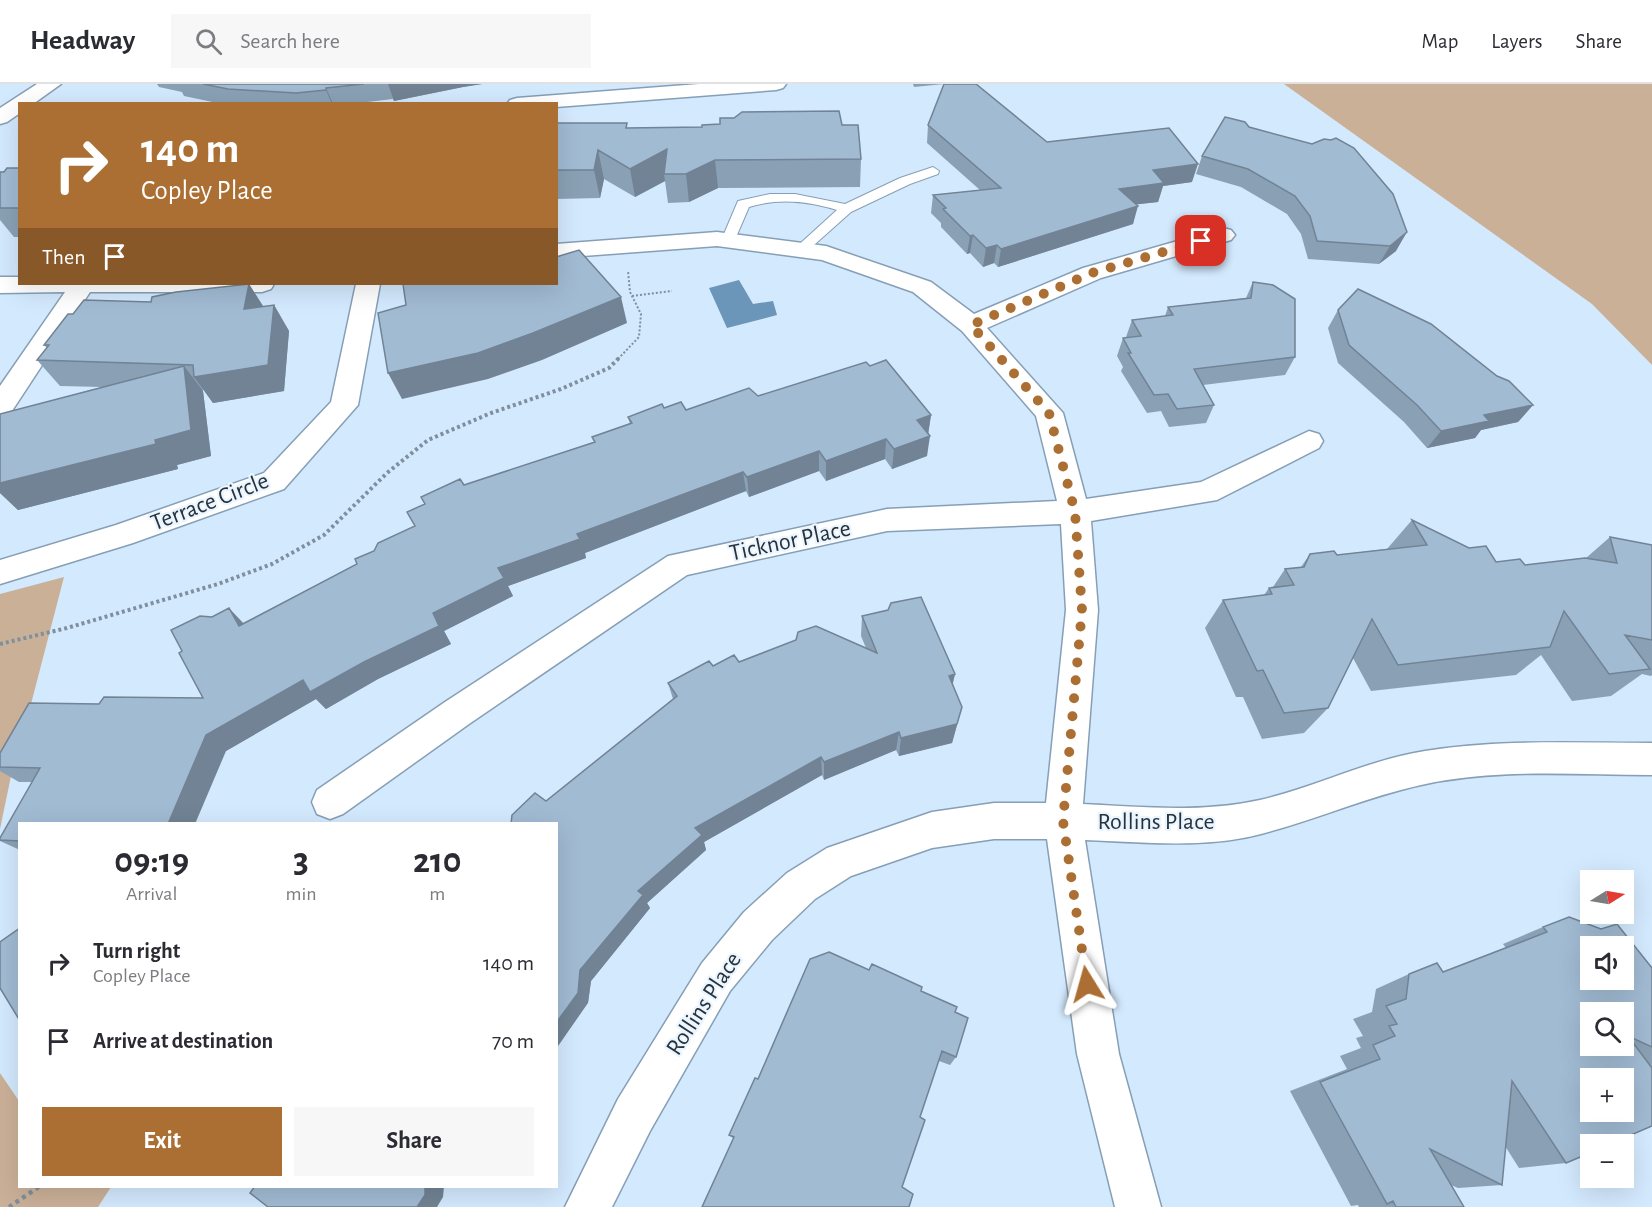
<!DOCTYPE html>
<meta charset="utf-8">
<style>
:root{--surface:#fff;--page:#f7f7f7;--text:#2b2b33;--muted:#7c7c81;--line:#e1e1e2;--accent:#ac6f33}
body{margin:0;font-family:"Alegreya Sans",sans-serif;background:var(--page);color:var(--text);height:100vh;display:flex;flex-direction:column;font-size:22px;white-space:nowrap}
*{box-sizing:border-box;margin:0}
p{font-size:20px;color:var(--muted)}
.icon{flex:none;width:33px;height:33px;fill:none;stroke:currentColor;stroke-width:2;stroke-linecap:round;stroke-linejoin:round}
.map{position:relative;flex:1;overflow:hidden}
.panel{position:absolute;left:18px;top:738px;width:540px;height:366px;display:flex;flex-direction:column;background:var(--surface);border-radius:0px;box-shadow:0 6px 24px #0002}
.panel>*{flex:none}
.banner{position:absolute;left:18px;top:18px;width:540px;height:183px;border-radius:0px;box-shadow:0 6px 24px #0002;background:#ac6f33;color:#fff;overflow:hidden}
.needle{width:39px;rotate:79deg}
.buttons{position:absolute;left:1580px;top:786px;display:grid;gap:12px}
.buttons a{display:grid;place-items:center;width:54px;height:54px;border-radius:0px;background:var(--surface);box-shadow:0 6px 24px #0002;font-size:30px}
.pin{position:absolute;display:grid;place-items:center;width:51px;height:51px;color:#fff;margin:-26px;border-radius:12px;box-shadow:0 3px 9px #0006}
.me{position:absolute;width:66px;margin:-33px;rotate:352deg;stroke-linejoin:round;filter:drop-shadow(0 0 4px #0008)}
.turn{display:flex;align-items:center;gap:21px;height:126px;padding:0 24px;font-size:27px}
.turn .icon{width:78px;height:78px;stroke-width:2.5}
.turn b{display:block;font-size:42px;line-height:51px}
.then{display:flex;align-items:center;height:57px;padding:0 24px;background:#0003;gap:12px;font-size:22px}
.eta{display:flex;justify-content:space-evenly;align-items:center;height:102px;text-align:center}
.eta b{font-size:36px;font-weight:600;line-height:42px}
.primary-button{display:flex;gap:12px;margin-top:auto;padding:12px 24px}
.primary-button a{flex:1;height:69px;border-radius:0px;background:var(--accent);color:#fff;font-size:24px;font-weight:600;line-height:69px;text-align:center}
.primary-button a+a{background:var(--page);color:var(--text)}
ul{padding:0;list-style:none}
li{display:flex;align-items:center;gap:18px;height:78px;padding:0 24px}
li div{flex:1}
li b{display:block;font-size:22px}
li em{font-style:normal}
header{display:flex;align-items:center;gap:36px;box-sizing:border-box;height:84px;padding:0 30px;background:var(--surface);border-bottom:2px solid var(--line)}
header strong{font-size:28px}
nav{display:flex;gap:33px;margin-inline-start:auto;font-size:21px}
.search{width:420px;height:54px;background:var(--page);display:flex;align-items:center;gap:15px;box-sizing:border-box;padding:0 21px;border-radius:0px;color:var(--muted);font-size:22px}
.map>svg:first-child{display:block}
</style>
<header>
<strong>Headway</strong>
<div class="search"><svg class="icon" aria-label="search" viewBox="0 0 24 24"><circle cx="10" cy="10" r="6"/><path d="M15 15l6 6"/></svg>Search here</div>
<nav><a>Map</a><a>Layers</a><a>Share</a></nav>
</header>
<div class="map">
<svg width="1652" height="1123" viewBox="0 0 1652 1123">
<rect width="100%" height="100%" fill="#d3e9fd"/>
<!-- green -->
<path fill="#cbb098" d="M1284,0H1652V281L1592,220Z
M64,493L31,620L15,673L0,745V510Z
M0,989L19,1017L20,1102L111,1103L98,1123H0Z"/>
<!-- water -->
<path fill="#6c95ba" d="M739,196L753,220L773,217L777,231L727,244L709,204Z"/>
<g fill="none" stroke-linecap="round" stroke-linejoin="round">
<defs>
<path id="service" d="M933,83L939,87L938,90L910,100L851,128L805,169H795L793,166L837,126C807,117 779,114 749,123L733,160H723L721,157L738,117L770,110H795L845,120L900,94Z"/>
<path id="minor" d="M699,0H786L783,4L776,6L556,23V20H507L510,16L517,14Z
M1223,144L1231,146L1235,151L1231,156L1101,194L987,244L1063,329L1086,415L1201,398L1309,347L1319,350L1323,357L1319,364L1217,416L1091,437L1098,526L1083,720C1141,723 1203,729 1260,716C1316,703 1368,676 1425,667C1500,655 1576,659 1652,659V691C1576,691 1496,684 1421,701C1366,713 1315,736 1261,750C1205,765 1142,758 1085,756L1119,970L1161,1123H1115L1077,970L1047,755H994L932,764L851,792L815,815L772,856L730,907L650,1047L612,1123H565L618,1015L702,879L744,828L787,789L827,764L932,728L994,719H1046L1066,526L1061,440L887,447L687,491L469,640L343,730L330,735L317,730L312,718L317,706L445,618L668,472L887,425L1057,417L1036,332L962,247L913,208L822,176L717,162L556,174V160L717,148L826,162L931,198L974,230L1083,184Z
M0,193H20V200H274L271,205L262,208H90L10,330L0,332V302L65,208L0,209Z
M356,200H380L358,321L284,405L133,459L0,500V476L116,441L264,389L331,318Z"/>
<path id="tertiary" d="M37,0H61L33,20H20V29L7,38L0,40V24Z"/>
</defs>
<!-- service casing -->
<use href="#service" stroke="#869fb6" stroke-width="2"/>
<!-- minor casing -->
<use href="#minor" stroke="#869fb6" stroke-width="3"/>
<!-- tertiary casing -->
<use href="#tertiary" stroke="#869fb6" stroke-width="3"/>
<!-- path-far2 -->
<path stroke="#7f8f9e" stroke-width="2" stroke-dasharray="2 2" stroke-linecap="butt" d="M632,212L672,207
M618,275L639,253L641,230L630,208L628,187"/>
<!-- path-far1 -->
<path stroke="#7f8f9e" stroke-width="4" stroke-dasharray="3 3" stroke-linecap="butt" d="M0,560L67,544L218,500L272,480L324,451L387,389L428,356L491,329L561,305L609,284L620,273"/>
<!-- path -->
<path stroke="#7f8f9e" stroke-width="4.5" stroke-dasharray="4 4" stroke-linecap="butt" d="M9,1123L40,1102"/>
<!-- service -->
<use href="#service" fill="#fff" fill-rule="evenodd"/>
<!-- minor -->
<use href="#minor" fill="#fff" fill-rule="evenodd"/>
<!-- tertiary -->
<use href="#tertiary" fill="#fff" fill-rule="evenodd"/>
</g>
<!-- wall -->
<path fill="#8aa1b5" d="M156,0H482L463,3L394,17L393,15L350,20H222L184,12L182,8L159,3L157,0Z
M913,0H976L1047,58L1192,98L1163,102L1158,118L1137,120L1133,140L998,183L994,179L983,183L970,169L967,170L941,143V139L931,129L933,111L980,106L927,59L928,41L944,0L914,3Z
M556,39L628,44L842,41L861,75L860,103L718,104L689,118L668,119L665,97L635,113L604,95L600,114L556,115Z
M1249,43L1396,167L1379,180L1308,175L1301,150L1287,130L1241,103L1196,90L1202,72Z
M20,84V153H14L0,136V88Z
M1253,198L1295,273L1285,291L1203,301L1214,321L1206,339L1169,343L1161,327L1147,329L1121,287L1123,283L1117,272L1123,254L1126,253L1132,236L1165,232L1168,223L1246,214Z
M249,200L263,223L274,221L289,247L284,307L213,319L204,306H202L203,307L211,372L177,381L178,385L18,426L0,409V330L102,303L60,302L37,276L47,264L44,261L151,218Z
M1338,226L1533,321L1518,338L1481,346L1475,354L1427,364L1404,338L1338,279L1328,244Z
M870,282L931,331L928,350L927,372L892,385L885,375L826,397L819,387L749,413L746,407L585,469L586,474L508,502L513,512L444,547L451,560L378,595L326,625L316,615L226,667L20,740V766L0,757V754L32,698H19L0,687V669L99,620L203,614L243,539L357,480L374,467L415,443L464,401L594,358L592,353L630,340L628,333L664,324L686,326L758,312Z
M1412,436L1496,478L1525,481L1586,474L1610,453L1652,461V591L1651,592L1642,590L1611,612L1572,617L1541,571L1516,591L1371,607L1353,574L1328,624L1304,649L1262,655L1243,613H1236L1205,544L1223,516L1264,511L1269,504L1273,503L1285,485L1301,483L1310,470L1337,471L1387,465Z
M862,532L955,590L953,599L957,641L952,659L899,672L896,666L824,696L822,691L704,758L706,766L647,819L650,824L591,897L588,919L546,717L673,615L668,599L713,582L866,564L861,552Z
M1543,843L1652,884V1042L1566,1079L1519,1084L1505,1062L1502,1101L1458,1104L1451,1101L1464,1123H1359L1358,1121L1351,1122L1290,1007L1347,985L1340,972L1361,964L1356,954L1363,952L1353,935L1372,928L1376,905L1409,890L1443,888L1506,864L1503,860Z
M869,886L921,907L955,928L956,973L950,981L939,977L733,1054L729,1051L758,995Z"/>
<!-- shaded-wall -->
<path fill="#718394" d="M388,0H482L463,3L394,17Z
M326,4L333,20H332L326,6Z
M667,65L664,90L665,97L635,113L630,85Z
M598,66L604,95L600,114L594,86Z
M715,76L718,104L689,118L686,90Z
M1198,80L1192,98L1163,102L1158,118L1114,123L1119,105L1153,86Z
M1138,122L1133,140L998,183L1001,165Z
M1407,148L1396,167L1379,180L1390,162Z
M973,151L970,169L967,170L970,152Z
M997,161L994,179L983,183L986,164Z
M249,200L265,225H244Z
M621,213L627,239L542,276L488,295L402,315L388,289Z
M274,221L289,247L284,307L213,319L194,293Z
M184,282L203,307L211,372L177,381L178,385L18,426L0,409V399L155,356Z
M1533,321L1518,338L1481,346L1475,354L1427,364L1441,347L1484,331Z
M931,331L928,351L917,336Z
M930,352L927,372L892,385L894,365Z
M886,355L885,375L826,397V377Z
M819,367V387L749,413L747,393Z
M743,388L746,407L585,469L586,474L508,502L513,512L444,547L451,560L378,595L326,625L316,615L226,667L195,740H168L206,651L303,596L433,529L498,484L577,450Z
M229,524L246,542H239Z
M955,590L950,609L949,592Z
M962,623L952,659L899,672L901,654Z
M899,648L896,666L824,696V678Z
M821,673L822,691L704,758L706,766L647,819L650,824L591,897L588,919L556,965V939L580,886L638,807L695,744Z
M425,1102H444L443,1113L437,1123H417Z"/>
<!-- building -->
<path fill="#a1bbd3" stroke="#718394" stroke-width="1.5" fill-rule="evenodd" d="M203,0H364L326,4V6L296,9L228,5Z
M944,0H976L1047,58L1169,44L1198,80L1153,86L1164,99L1119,105L1138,122L1001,165L997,161L986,164L973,151L970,152L943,125L946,124L933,111L1001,104L928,41Z
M839,27L842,41H858L861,75L715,76L686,90H664L667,65L630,85L598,66L594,86H556V39H627L626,44L702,43V41L720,40V34H734L742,28Z
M1225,33L1245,38L1249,43L1312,60L1324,55L1331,56L1336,54L1354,64L1393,110L1407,148L1390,162L1317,157L1310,132L1295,112L1248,85L1202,72Z
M7,84H20V124H0V88H4Z
M579,166L621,213L533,249L478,269L388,289L378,229L406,221L403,200H556V173Z
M1253,198L1273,201L1295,215V273L1194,285L1214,321L1177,325L1168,310L1154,311L1128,269H1131L1123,254L1141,252L1132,236L1173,231L1168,223L1251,214Z
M249,200L244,225L274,221L268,281L194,293L193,281L37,276L49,261H44L68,230H73L84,216L151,218L152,213L176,208Z
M1358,205L1431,240L1497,292L1509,297L1533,321L1484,331L1489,337L1441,347L1417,321L1349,261L1338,226Z
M886,276L931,331L917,336L930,352L894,365L886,355L826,377L819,367L747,393L743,388L577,450L580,455L498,484L504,494L433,529L439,542L364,578L310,608L303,596L206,651L168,740H20V757L0,756V754L40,684L0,683V669L29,619L99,620L104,613L203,614L179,569L182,567L171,546L200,532L212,533L229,524L239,542L357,480L355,475L374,467L378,459L415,442L407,428L425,420L421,413L460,395L464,401L595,358L592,353L632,339L628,333L662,320L664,324L681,318L686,326L749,304L758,312L866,278L870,282Z
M184,282L191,346L155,356L156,360L0,399V330Z
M1412,436L1469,464L1486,462L1496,478L1520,475L1525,481L1585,474L1617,479L1610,453L1652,461V556L1625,551L1650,585L1609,590L1564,527L1550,563L1398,581L1372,535L1328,624L1284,629L1263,586L1257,587L1223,516L1272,510L1269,504L1294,501L1285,485L1304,483L1310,470L1334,467L1337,471L1427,461Z
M921,513L955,590L949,592L962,623L957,640L901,654L899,648L824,678L821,673L695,744L702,751L638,807L643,811L580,886L578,909L556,939V740H511L512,731L535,709L546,717L677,612L668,599L709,577L713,582L734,571L739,578L796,556L798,548L816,542L877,569L862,532L888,526L891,519Z
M1569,833L1601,845L1617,840L1652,884V963L1628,952L1652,984V1042L1610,1060H1590V1069L1566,1079L1512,997L1502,1101L1430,1065L1464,1123H1396L1393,1117L1387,1120L1320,998L1380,975L1373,961L1395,952L1389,942L1397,940L1386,922L1406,915L1409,890L1437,879L1443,888L1547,848L1543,843ZM1590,862H1623V896H1590ZM1590,928H1623V962H1590ZM1590,994H1623V1028H1590Z
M20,844V937L0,904V858Z
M829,868L869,886L872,880L922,903L921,907L957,923L955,928L968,934L956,973L942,967L920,1033L925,1036L902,1103L913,1110L909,1123H702L734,1053L729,1051L755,994L758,995L810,875Z
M255,1102H425V1111L417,1123H268L250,1109Z"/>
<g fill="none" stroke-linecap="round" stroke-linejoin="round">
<!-- route -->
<path stroke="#ac6f33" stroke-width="10" stroke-dasharray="0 18" d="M1087,900L1063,737L1082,526L1075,428L1049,329L971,241L1092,189L1201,157"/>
</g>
<g text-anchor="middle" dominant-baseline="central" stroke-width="4.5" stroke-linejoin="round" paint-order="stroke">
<!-- street labels -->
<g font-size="24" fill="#28323b" stroke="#eaf5ff">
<text transform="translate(210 418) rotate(-21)">Terrace Circle</text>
<text transform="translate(790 457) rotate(-12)">Ticknor Place</text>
<text x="1156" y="738">Rollins Place</text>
<text transform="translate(704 920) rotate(-57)">Rollins Place</text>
</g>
</g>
</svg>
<div class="buttons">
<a><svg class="needle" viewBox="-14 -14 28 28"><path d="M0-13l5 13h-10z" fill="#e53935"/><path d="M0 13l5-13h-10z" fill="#7c7c81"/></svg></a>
<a><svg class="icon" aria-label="sound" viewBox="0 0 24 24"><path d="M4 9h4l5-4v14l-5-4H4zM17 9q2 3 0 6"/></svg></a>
<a><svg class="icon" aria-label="search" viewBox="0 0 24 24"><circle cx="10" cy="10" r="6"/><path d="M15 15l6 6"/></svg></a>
<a>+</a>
<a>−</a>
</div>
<div class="pin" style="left:1201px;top:157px;background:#d93025"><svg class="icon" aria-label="arrive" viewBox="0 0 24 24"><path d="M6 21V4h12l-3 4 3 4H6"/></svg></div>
<svg class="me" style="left:1087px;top:900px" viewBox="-20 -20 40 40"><path d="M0-17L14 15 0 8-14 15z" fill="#ac6f33" stroke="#fff" stroke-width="4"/></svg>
<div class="banner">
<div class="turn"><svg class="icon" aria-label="right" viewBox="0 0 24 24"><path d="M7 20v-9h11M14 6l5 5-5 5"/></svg><div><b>140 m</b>Copley Place</div></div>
<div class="then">Then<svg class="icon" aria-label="arrive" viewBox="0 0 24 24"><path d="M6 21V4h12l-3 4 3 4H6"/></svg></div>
</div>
<section class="panel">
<div class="eta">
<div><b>09:19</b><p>Arrival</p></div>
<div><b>3</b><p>min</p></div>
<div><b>210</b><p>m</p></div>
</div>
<ul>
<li><svg class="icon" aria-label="right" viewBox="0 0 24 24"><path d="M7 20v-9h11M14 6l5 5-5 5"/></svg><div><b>Turn right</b><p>Copley Place</p></div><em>140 m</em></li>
<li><svg class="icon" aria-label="arrive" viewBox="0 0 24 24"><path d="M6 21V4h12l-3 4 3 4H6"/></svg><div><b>Arrive at destination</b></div><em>70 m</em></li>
</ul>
<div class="primary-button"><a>Exit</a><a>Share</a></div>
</section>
</div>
